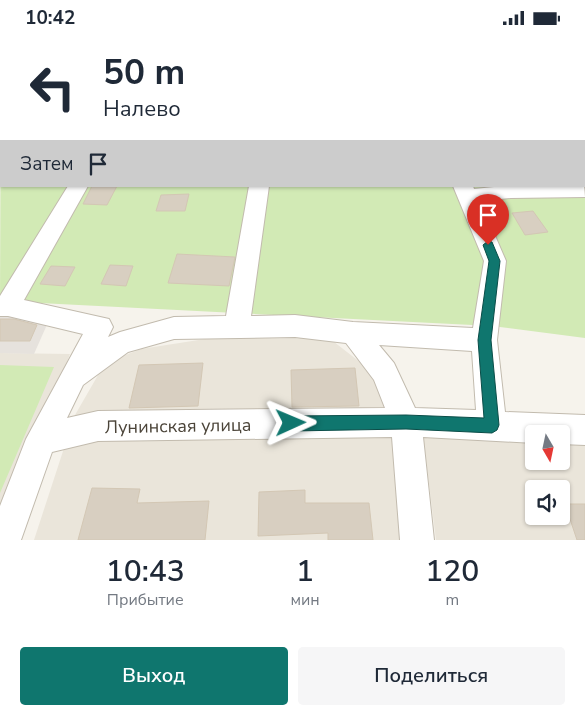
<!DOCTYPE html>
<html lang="ru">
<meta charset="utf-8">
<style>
:root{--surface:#fff;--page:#f6f6f7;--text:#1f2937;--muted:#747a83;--accent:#0f766e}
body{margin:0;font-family:"Nunito Sans",sans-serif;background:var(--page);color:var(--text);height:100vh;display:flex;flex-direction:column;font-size:19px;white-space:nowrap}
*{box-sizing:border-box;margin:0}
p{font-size:16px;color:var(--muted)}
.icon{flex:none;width:28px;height:28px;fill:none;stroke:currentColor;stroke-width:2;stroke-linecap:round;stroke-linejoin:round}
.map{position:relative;height:505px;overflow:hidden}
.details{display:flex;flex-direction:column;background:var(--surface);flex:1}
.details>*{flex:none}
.banner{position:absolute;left:0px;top:0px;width:585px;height:152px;box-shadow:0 1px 4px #0004;background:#fff;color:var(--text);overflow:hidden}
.needle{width:32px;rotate:171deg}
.buttons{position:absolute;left:525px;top:390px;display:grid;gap:10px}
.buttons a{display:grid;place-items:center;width:45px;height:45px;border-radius:5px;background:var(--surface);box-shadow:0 1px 4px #0004;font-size:25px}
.pin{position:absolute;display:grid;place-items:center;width:42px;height:42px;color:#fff;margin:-51px -21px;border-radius:50% 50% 50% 0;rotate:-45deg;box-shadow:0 0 5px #0007}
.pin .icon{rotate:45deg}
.me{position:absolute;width:55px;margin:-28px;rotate:89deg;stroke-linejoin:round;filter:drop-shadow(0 0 4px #0008)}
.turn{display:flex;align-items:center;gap:18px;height:105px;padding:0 20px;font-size:22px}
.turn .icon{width:65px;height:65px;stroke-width:2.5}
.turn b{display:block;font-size:35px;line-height:42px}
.then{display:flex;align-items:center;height:48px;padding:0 20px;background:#0003;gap:10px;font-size:19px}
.eta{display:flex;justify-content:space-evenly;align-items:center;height:85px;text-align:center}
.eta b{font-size:30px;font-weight:600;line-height:35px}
.action{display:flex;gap:10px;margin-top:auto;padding:10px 20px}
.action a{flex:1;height:58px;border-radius:5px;background:var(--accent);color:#fff;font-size:20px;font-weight:600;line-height:58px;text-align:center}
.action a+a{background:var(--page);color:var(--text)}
.status{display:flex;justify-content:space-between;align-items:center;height:35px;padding:0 25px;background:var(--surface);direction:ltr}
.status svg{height:14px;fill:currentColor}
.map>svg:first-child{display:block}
</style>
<div class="status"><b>10:42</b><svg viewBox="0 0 49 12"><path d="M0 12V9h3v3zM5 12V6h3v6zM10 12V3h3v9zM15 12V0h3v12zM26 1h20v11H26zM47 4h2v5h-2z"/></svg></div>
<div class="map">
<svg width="585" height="505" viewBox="0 0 585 505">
<rect width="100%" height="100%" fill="#f6f3ec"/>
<!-- residential -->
<path fill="#eae5da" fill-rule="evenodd" d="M329,303L374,338L387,378L75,380L105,328L141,314L205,304Z
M0,318L70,319L0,505Z
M396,401L406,505H34L66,407Z
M423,401L534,406V426H561V407L585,408V505H436ZM534,454H561V481H534Z"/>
<!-- industrial -->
<path fill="#e6e2dd" d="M0,275L53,276L34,319L0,318Z"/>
<!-- green -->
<path fill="#d2eab5" d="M7,0H585V303L492,291L0,266L1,5V151H584V1H6Z
M0,330L54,332L0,458Z"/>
<!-- building -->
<path fill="#d8cfc1" stroke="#d3c7b4" d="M92,151H117L107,170L83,169Z
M189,159L185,176H156L161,160Z
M533,176L548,197L525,200L512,178Z
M177,219L235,222L229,251L168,248Z
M110,230L133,231L126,251L101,249Z
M51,231L75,232L65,251L40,249Z
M0,284H14L37,290L30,306H0Z
M203,328L198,371L129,373L139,330Z
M355,333L359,371L292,372L291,335Z
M92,453L140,454L137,468L209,466L205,505H78Z
M305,455V468H369L373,505H328V498L258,501L259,457Z
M565,469H585V505H577Z"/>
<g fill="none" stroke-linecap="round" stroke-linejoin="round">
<defs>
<path id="minor" d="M351,0H363V1H351Z
M369,0H382V1H369Z
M509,0H522V1H509Z
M584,55H585V65H584Z
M584,77H585V88H584Z
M584,97H585V107H584Z
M0,108H1V118H0Z
M584,150L585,162L511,163L480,166L506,226L497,305L505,377L585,380V410L561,409V399H534V408L423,402L434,505H400L392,402L98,406L52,417L21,505H0V471L26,404L83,299L8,281H0V261L68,151H88L24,265L109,284L113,292L108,302L120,297L174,282L226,281L249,151H269L251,281L295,280L353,287L473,293L484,226L453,151H473L474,154L504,151H584ZM295,302L346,308L374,345L385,373L98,376L67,383L83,350L128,317L174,304ZM379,310L472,316L476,375L415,373L394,328Z"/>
</defs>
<!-- minor casing -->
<use href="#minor" stroke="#c2bbae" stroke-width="2"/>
<!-- minor -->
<use href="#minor" fill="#fff" fill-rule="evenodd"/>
</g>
<!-- route -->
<path fill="#0f766e" stroke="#0a4d48" d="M488,206L492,207L500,226L491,305L499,390L497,395L492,398L406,394L291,396L286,393L284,388L286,384L291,381L406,380L484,383L478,305L489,226L483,210Z"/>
<g text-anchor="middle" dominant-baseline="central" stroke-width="4" stroke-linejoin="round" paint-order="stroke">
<!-- near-street labels -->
<g font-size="18" fill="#4b4439" stroke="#fff">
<text transform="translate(178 391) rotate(-1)">Лунинская улица</text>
</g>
</g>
</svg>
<div class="buttons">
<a><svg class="needle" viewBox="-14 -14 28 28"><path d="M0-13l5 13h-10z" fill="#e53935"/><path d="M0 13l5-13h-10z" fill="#747a83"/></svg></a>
<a><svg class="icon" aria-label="sound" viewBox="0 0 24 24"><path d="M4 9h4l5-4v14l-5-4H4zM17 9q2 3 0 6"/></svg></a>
</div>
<div class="pin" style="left:488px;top:210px;background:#d93025"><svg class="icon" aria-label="arrive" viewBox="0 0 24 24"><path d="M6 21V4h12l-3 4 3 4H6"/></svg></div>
<svg class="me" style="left:291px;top:388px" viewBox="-20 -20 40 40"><path d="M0-17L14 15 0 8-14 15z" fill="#0f766e" stroke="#fff" stroke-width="4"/></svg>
<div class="banner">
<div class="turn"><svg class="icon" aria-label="left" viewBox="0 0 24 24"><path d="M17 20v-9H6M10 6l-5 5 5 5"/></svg><div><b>50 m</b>Налево</div></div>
<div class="then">Затем<svg class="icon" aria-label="arrive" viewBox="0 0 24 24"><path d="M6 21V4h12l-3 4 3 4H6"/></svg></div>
</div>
</div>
<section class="details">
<div class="eta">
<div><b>10:43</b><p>Прибытие</p></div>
<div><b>1</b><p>мин</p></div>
<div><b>120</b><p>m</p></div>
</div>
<div class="action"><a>Выход</a><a>Поделиться</a></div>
</section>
